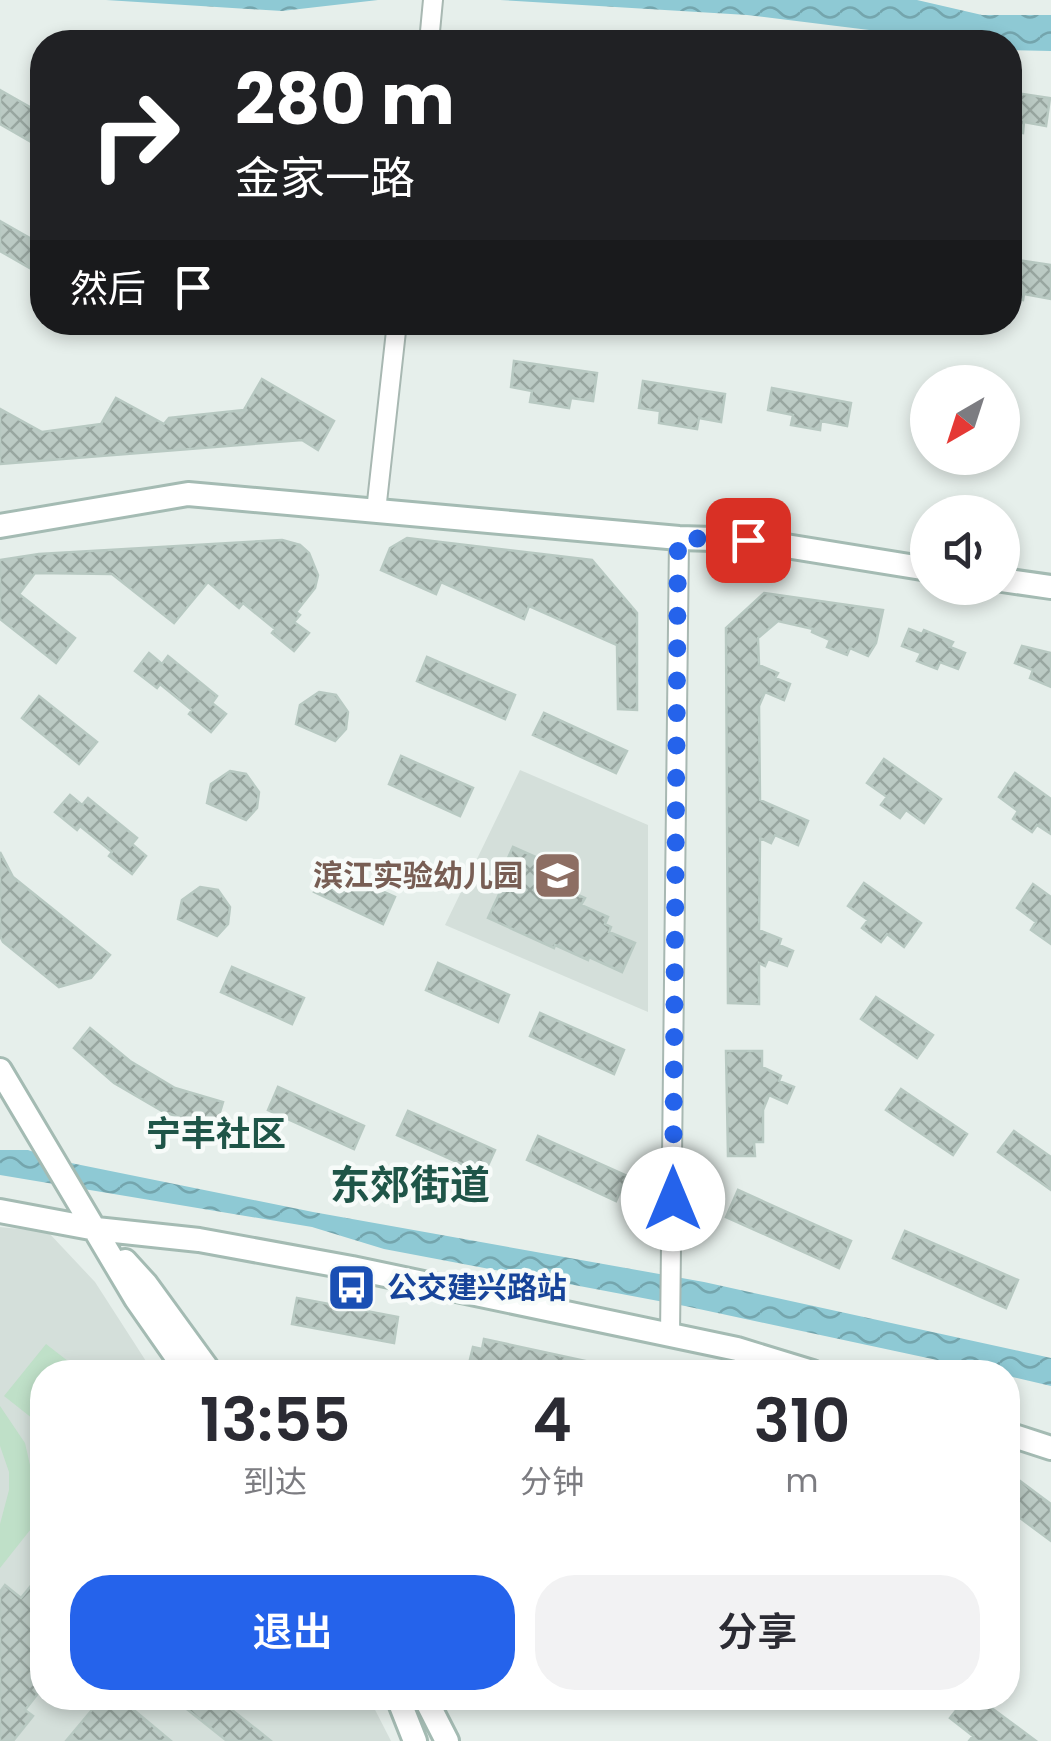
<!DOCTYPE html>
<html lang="zh">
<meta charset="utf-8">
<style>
:root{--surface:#fff;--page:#f2f2f3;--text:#2b2b33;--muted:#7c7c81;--accent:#2563eb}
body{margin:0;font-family:Poppins,"Noto Sans SC",sans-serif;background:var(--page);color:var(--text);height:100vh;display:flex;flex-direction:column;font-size:38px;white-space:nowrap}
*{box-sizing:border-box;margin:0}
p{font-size:32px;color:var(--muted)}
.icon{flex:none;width:55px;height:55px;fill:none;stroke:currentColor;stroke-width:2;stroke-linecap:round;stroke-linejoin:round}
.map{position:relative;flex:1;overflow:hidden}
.panel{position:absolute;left:30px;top:1360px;width:990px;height:350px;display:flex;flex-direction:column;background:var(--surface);border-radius:40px;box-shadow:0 5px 15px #0003}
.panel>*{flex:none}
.hud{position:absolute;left:30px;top:30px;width:992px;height:305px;border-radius:40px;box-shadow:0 5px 15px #0003;background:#202124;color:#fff;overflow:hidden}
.needle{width:65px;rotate:219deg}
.fabs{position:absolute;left:910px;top:365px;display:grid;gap:20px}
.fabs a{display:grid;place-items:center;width:110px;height:110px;border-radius:50%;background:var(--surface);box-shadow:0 5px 15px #0003;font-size:50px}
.pin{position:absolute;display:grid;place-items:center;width:85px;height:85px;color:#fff;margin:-42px;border-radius:20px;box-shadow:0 5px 15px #0006}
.me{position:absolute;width:110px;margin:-55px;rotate:0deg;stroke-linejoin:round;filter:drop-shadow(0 0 8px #0008)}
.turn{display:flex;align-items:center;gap:35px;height:210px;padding:0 40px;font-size:45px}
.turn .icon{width:130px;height:130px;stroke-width:2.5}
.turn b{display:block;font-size:70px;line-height:85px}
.then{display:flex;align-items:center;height:95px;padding:0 40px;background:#0003;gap:20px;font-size:38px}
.eta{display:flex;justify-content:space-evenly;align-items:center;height:170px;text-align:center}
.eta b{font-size:60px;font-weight:600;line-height:70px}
.action{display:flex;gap:20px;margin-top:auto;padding:20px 40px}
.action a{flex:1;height:115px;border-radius:40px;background:var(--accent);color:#fff;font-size:40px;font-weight:600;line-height:115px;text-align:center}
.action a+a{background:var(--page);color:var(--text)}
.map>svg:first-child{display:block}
</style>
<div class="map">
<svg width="1051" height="1741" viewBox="0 0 1051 1741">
<defs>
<pattern id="water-waves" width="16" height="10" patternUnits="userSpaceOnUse" patternTransform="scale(2.5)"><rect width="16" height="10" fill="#8ec9d4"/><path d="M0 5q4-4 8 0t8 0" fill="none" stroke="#74a5ad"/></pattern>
<pattern id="building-cross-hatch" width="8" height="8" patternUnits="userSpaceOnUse" patternTransform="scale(2.5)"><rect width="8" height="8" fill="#bbcac4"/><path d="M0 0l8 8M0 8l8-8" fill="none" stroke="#98a6a0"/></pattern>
</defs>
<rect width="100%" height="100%" fill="#e6efeb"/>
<!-- built -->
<path fill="#d4dfda" d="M520,770L648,825V1012L445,925Z
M0,1227L48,1232L95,1282L153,1372H42V1698H369L391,1741H0Z"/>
<!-- grass -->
<path fill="#bfe0c8" d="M46,1344L82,1372H42V1426L4,1396Z
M0,1406L25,1443L35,1487L42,1479V1515L0,1568V1524L9,1490V1472L0,1446Z"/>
<!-- water -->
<path fill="url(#water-waves)" d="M106,0H378L282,11Z
M500,0H917L982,15H1051V51L1010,50V42H966L747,15Z
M0,1150H28L61,1161L313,1212L704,1282L1051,1358V1386L1008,1376V1372H993L685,1306L384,1249L312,1227L0,1175Z"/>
<!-- building -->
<path fill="url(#building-cross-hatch)" stroke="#b8c9c2" stroke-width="2.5" d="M0,90L42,114V126L33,143L0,124Z
M1010,92L1050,98L1046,126L1024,122L1023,133L1010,131Z
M0,221L42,245V275L0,251Z
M1010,259L1051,265V299L1024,294L1023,300L1010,298Z
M514,361L597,373L593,401L571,398L569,408L530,402L532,391L511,387Z
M262,379L334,421L318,450L302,440L0,464V409L42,432L101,424L116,398L164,424L169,418L244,410Z
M643,381L725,394L721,422L699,418L697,429L659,423L660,411L639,408Z
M772,388L851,403L847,426L821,421L820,430L791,425L793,415L768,410Z
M407,538L592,560L637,613V710L618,709L617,645L529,606L524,619L441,582L436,594L381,570L390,548Z
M282,540L300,545L309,553L318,575L315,588L296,612L300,615L294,622L309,633L294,651L272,633L275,629L243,603L239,608L208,582L174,623L112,574L35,573L19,594L75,638L56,663L0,619V560L39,554Z
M764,593L883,610L876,643L868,656L850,648L847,655L827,647L830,640L812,632L813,629L778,621L758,638L759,665L778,673L775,678L790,684L784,700L765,692L759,706L760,800L808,821L798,845L775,835L771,843L760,838L759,930L781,939L779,945L793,951L787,966L768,959L765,966L759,963V1004L728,1003L726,628Z
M909,629L922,634L924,630L953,642L950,647L965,653L958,669L940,662L937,669L917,661L921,653L902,646Z
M1022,646L1051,653V687L1030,678L1033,670L1015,663Z
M149,653L162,664L168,656L217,696L212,703L226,714L211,732L189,714L192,710L160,684L157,688L135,671Z
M427,657L515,695L505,719L417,681Z
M319,692L336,695L348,712L346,729L335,741L296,724L300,705Z
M39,696L97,742L79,764L22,718Z
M544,713L627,751L616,773L533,735Z
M401,756L473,788L460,816L389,784Z
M884,759L941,799L924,823L906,810L900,818L881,805L887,797L867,783Z
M230,771L246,774L259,792L257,808L246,820L207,803L211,784Z
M1015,773L1051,799V834L1037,825L1032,832L1013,819L1018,811L999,797Z
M70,795L82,805L88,798L137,838L132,844L146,856L132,874L109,856L112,852L80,826L77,830L55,812Z
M513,847L540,859L537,866L562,878L558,886L585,898L581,905L608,917L605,924L611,927L609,932L635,943L622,972L589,957L588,960L555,945L554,948L488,918L501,890L495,887Z
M0,852L13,877L110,955L91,978L59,987L3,942L0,936Z
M326,866L395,897L383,924L314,892Z
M864,883L921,923L904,947L887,934L881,942L862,928L868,920L848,906Z
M1033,884L1051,897V944L1031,930L1036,922L1017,908Z
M200,887L218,890L230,907L228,924L217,936L178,919L182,900Z
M438,963L509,995L498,1022L426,990Z
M232,967L304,998L292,1024L221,992Z
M876,997L933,1035L917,1058L861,1019Z
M540,1013L624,1050L614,1074L530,1036Z
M90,1028L130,1061L175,1088L223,1102L215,1129L164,1112L114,1083L74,1048Z
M726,1051H762V1067L781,1076L779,1081L794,1087L787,1103L769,1095L763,1110V1142H754L755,1156H728Z
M278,1087L364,1126L354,1149L268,1110Z
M901,1089L967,1134L953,1155L886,1110Z
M408,1111L495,1150L484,1174L397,1135Z
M1014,1131L1051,1157V1190L998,1152Z
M538,1136L627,1176L616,1201L527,1160Z
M738,1190L851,1241L839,1268L726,1217Z
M905,1231L1018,1280L1006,1308L893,1258Z
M297,1298L398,1317L394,1343L292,1324Z
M484,1339L613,1367L612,1372H467L473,1347L482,1349Z
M1016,1478L1051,1504V1541L1008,1509V1489Z
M42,1572V1688L25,1710L33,1716L13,1741H0V1592L5,1585L21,1598Z
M102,1698H136L129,1706L171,1741H66Z
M173,1698H217L271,1741H227Z
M966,1698H978L1036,1741H969L973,1736L950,1718Z"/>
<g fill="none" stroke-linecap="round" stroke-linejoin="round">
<defs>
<path id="street" d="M429,42L433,0
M376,511L397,322
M670,1335L679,538"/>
<path id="secondary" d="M0,526L188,494L679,538L749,540L928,569
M1002,580L1051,587
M0,1070L136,1299L187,1372
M0,1211L96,1229L199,1240L352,1268L737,1349L812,1372
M125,1261L146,1284L210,1372
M1008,1434L1051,1448
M398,1698L415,1741
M425,1698L447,1741"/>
</defs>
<!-- street casing -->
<use href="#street" stroke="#a8b8b2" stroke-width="22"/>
<!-- secondary casing -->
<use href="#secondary" stroke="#a4bbb3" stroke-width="28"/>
<!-- street -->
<use href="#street" stroke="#fff" stroke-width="18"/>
<!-- secondary -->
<use href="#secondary" stroke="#fff" stroke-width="22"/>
</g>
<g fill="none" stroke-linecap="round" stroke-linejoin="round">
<!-- route -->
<path stroke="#2563eb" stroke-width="18" stroke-dasharray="0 32.4" d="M673,1199L678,538L748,540"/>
</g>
<!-- icons -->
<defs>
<symbol id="school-square" viewBox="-11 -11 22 22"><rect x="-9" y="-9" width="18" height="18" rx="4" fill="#8d6e63" stroke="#f7fbf9"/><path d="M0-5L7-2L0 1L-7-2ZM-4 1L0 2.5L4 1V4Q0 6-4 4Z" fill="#fff"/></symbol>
<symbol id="bus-square" viewBox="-11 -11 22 22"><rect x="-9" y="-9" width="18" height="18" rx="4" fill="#1a4fb4" stroke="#f7fbf9"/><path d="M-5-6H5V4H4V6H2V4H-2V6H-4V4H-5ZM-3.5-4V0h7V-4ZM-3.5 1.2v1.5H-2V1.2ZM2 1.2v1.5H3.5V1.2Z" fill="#fff"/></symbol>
</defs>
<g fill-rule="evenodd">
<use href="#school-square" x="530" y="848" width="55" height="55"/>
<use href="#bus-square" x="324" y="1260" width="55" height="55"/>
</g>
<g text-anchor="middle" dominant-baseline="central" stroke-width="9" stroke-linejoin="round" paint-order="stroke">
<!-- education labels -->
<g font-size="30" font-weight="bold" fill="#785e54" stroke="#f7fbf9" text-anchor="end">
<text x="523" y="875">滨江实验幼儿园</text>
</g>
<!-- transit labels -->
<g font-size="30" font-weight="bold" fill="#164399" stroke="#f7fbf9" text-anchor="start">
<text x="387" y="1287">公交建兴路站</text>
</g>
<!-- quarter labels -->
<g font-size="35" font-weight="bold" fill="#1f5548" stroke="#f7fbf9">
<text x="216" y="1133">宁丰社区</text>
</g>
<!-- district labels -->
<g font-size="40" font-weight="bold" fill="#1f5548" stroke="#f7fbf9">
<text x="410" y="1185">东郊街道</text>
</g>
</g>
</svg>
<div class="fabs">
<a><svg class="needle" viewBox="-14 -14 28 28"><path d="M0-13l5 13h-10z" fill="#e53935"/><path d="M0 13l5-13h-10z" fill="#7c7c81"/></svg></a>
<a><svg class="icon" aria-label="sound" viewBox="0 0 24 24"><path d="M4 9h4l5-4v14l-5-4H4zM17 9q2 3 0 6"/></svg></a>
</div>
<div class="pin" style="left:748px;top:540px;background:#d93025"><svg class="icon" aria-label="arrive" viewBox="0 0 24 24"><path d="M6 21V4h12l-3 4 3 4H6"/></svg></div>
<svg class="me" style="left:673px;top:1199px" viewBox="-20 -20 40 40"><circle r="19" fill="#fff"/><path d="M0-13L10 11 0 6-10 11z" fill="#2563eb"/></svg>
<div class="hud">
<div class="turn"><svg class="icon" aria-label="right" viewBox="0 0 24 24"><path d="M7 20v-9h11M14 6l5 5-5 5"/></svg><div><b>280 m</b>金家一路</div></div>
<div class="then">然后<svg class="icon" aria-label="arrive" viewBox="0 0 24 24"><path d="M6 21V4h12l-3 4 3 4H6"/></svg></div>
</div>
<section class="panel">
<div class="eta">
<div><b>13:55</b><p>到达</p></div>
<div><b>4</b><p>分钟</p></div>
<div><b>310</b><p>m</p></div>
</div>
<div class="action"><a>退出</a><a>分享</a></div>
</section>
</div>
